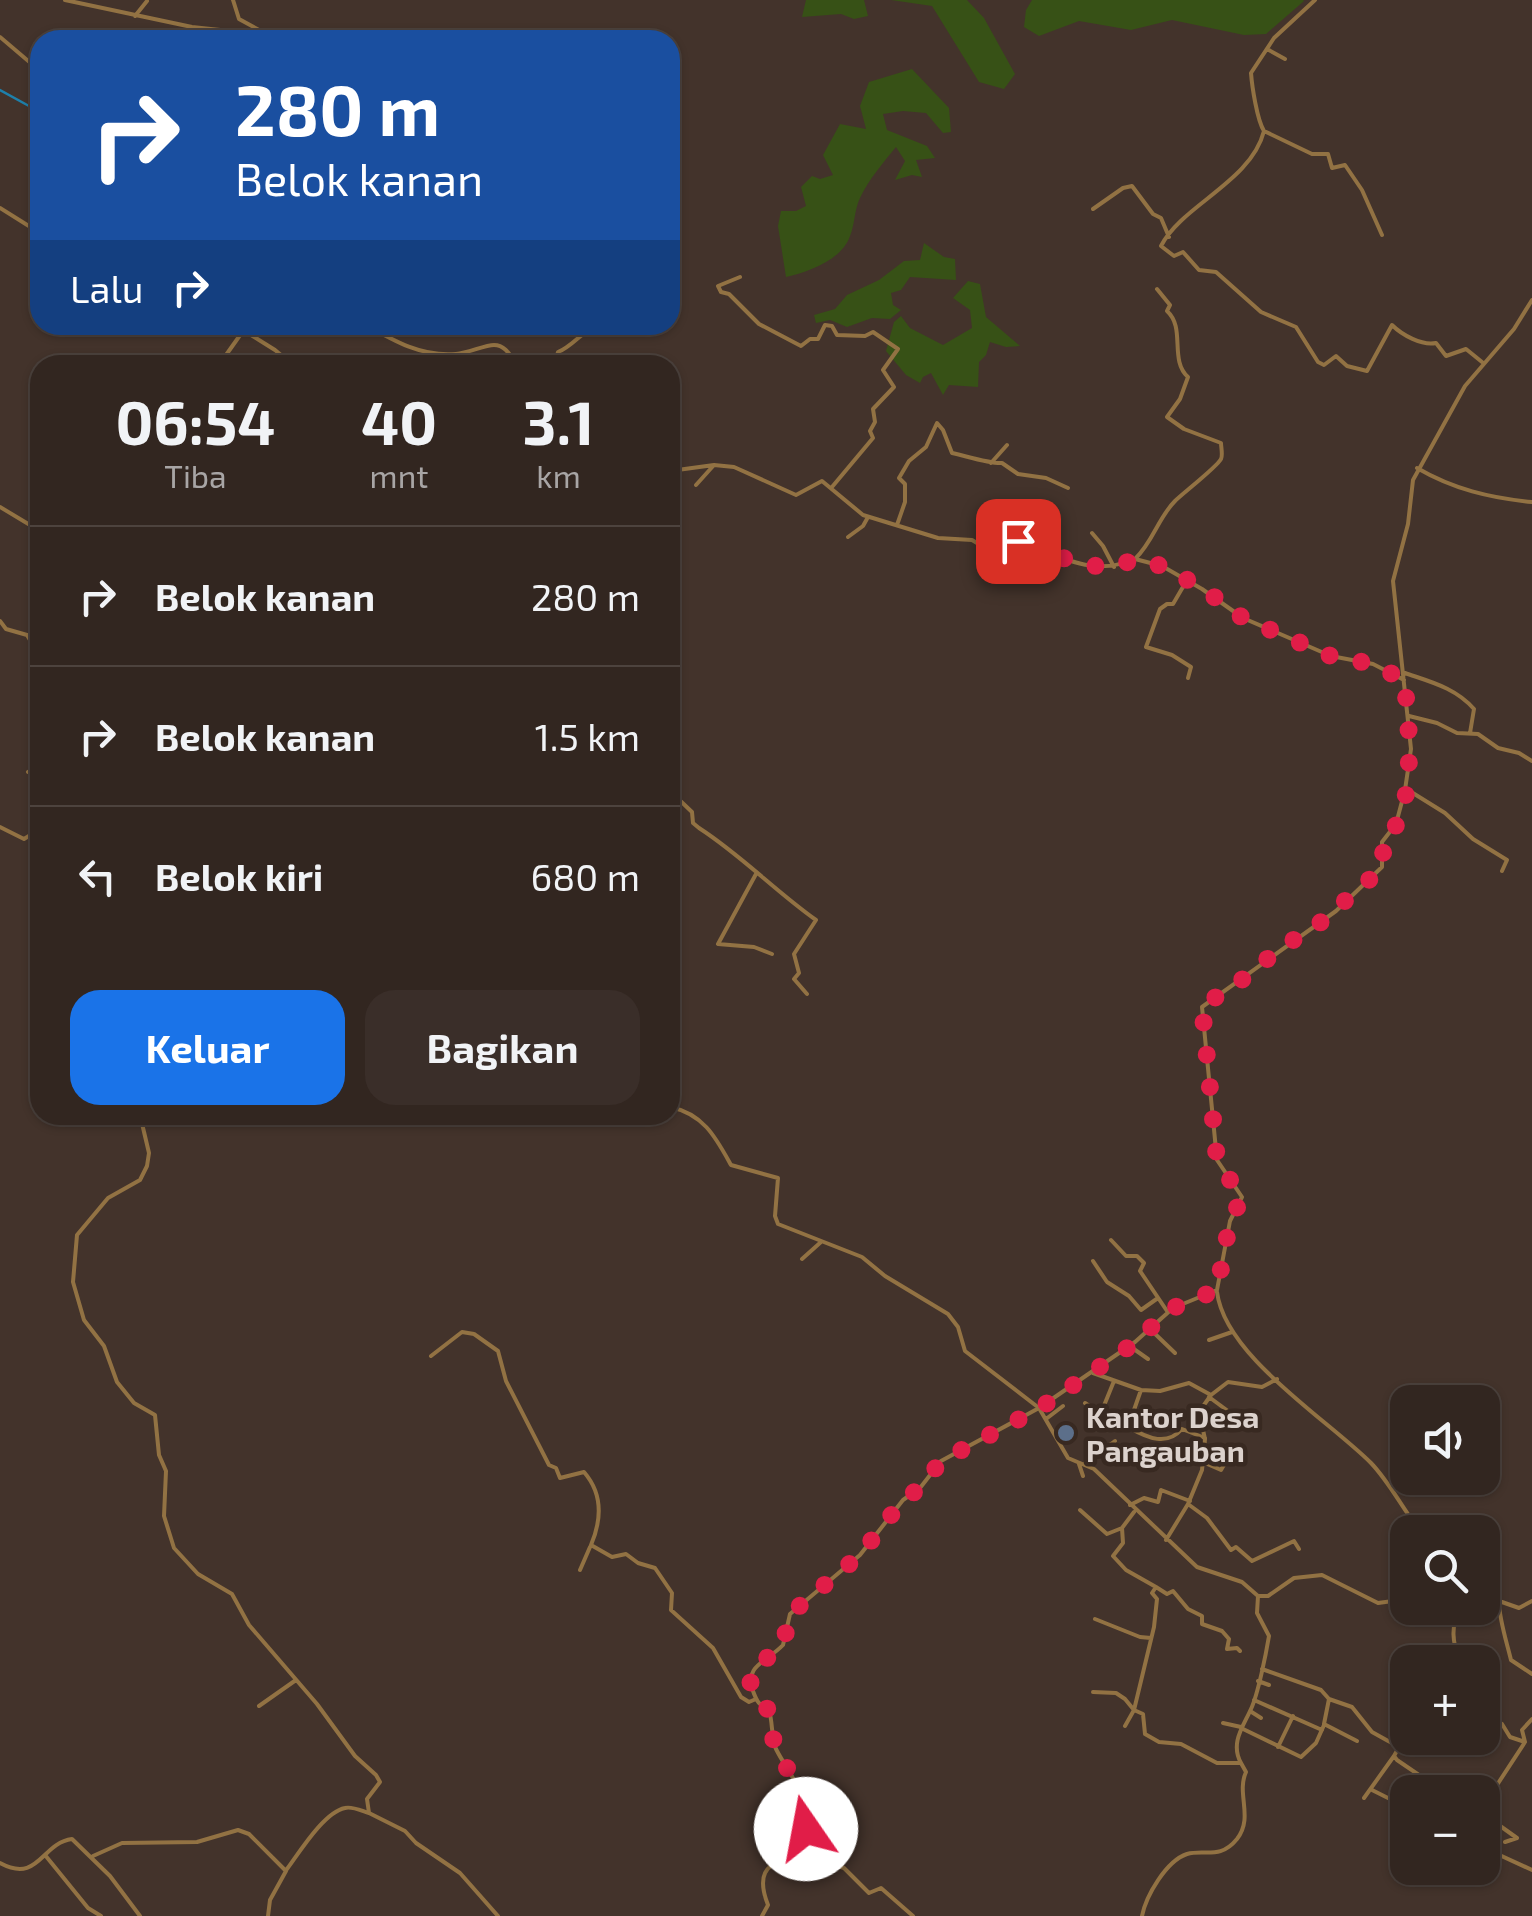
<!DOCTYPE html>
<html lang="id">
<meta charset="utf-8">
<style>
:root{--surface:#322620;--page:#3a2e29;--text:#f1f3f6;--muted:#a8a5a5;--line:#4d433e;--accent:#1a73e8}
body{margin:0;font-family:"Exo 2",sans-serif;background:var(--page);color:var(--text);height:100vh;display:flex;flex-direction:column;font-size:38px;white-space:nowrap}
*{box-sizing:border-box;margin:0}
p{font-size:32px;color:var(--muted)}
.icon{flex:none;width:55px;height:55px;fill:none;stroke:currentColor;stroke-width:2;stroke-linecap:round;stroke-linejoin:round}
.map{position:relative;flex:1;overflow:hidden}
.side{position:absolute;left:30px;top:355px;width:650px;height:770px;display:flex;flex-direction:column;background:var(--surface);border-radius:30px;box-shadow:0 2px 8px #0004,0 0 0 2px var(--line)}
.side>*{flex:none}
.hud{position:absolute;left:30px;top:30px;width:650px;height:305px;border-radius:30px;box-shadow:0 2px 8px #0004,0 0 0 2px var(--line);background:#1a4fa0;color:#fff;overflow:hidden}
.tools{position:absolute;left:1390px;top:1385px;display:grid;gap:20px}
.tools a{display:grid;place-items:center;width:110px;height:110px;border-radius:20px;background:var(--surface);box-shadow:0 2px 8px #0004,0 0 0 2px var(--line);font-size:50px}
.pin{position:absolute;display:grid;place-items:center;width:85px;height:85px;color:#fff;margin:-42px;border-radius:20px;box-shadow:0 5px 15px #0006}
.me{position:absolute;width:110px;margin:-55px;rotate:348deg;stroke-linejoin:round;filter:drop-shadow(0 0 8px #0008)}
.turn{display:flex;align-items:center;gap:35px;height:210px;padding:0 40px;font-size:45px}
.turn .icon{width:130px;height:130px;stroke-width:2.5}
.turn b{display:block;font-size:70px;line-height:85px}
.then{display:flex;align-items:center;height:95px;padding:0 40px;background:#0003;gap:20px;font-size:38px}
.eta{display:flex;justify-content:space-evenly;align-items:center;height:170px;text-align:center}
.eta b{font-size:60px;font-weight:700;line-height:70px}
.primary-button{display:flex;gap:20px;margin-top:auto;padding:20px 40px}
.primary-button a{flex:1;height:115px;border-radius:30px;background:var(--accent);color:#fff;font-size:40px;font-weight:700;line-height:115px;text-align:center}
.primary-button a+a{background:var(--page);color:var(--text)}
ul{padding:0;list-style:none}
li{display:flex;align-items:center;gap:30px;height:140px;padding:0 40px;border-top:2px solid var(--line)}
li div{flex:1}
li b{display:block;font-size:38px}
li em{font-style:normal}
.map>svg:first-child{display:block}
</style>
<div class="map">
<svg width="1532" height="1916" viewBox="0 0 1532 1916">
<rect width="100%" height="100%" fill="#43332b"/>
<!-- green -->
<path fill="#375116" d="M806,0H864L868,16L854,19L841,14L802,17Z
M891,0H967L984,18L1015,74L1004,89L979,82L932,6Z
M1032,0H1303L1304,1L1266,34L1244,35L1172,20L1131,30L1079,21L1039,36L1024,27L1026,10Z
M912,69L949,108L951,132L943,133L926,113L903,111L883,114L887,130L927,146L935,158L916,160L922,177L912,175L895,180L905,161L896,147C883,163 869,179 860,198C854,211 855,224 850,236C842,260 808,272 786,277L778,226L781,211H796L806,206L801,187L812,176L820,179L833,175L823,155L840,124L866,129L860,106L869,82Z
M924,243L944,257L955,259L956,280L910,277L901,290L891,293L893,305L901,310L890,319L872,318L847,327L830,320L816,323L814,315L835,309L847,295L879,280L904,261L920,260Z
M968,281L980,284L986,317L1020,346L1006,347L990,342L986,355L979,362L978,387L949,385L943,395L931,373L923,377L920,383L906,375L886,351L894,322L901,316L910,328L943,345L972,328L970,310L953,298Z"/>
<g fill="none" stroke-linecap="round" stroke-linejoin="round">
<!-- stream -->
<path stroke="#1e80ab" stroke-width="2.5" d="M0,90L29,106L36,101L40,103"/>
<!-- minor -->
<path stroke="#927243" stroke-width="4" d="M65,0L192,27L314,40
M233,0L239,19L270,36
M1315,0L1274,38L1251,73C1252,86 1257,120 1264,131C1251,182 1182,205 1161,246L1174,256L1183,252L1199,270L1216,272L1261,312L1296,327L1318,362L1324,365L1336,356L1347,366L1367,371L1392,325C1402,335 1422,346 1436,343L1446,356L1466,349L1482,362
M135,16L147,1
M0,37L40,71
M1267,49L1285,59
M1264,131L1312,154H1328L1332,168L1345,165L1362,190L1382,235
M0,208L40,233
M1093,209L1123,188L1132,186L1153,214L1161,218L1169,237
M740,277L718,286L721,292L729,294L759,324L801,346L810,339H818L825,325L832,326L837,335L865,336L873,332L898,349L883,370L894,387L873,409L875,422L870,431L873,438L832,487
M235,325L275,350L293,365
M366,325C394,341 422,357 456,354C468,353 485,345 494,345C506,345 511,357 517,365
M228,362L226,355L243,331
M554,365L558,352C573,346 583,330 598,325
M991,463L1007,445
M1417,468C1453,489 1490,498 1532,502
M670,471L714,465L734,467L796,495L822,481L863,515L938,538L972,540L1005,560L1034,546C1070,562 1097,575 1135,559L1162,566L1202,589L1243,618L1331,656L1373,664L1404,680
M696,485L714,465
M0,507L40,531
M1025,515L1016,525L1012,537L1026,548
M897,525L905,502V484L899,478L909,461L926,447L937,423L943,430L952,453C966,456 990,464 1002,463L1018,474L1046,478L1068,488
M1092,533L1103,546L1114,567
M848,537L863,526L868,517
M1135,559C1153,542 1158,518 1175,501C1182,494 1218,466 1221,459C1223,455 1221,447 1221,443L1184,429L1167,417L1180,399L1188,377C1169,360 1186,328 1167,311L1170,305L1157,289
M1187,580L1173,604H1167L1160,609L1146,647L1172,655L1191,667L1188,678
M0,621L6,629L27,635L40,657
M1405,673C1431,682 1456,688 1474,709L1470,733
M1409,716L1437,723L1457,733L1478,734L1498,748L1519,753L1532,761
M28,772L40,765
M1408,790L1445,813L1473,839L1507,860L1502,871
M670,791L692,812L693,823L699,828C741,855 775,891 816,920L794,954L799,973L794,979L807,994
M0,827L24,839L40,829
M756,874L718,944L754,947L772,954
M670,1107C704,1114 716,1138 731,1165L778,1178L775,1216L778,1224L862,1257L885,1276L948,1314L958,1327L965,1351L1039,1408L1068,1458L1094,1469L1197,1567L1242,1582L1258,1596
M140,1115L149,1153L147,1166L140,1180L108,1198L77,1235L73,1282L84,1320L104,1346L117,1382L134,1403L155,1415L159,1455L166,1471L164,1516L174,1548L198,1574L232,1594L249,1625L317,1704L355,1756L376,1775L380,1782L367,1799L369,1813L405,1831L416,1843L460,1873L498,1916
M1111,1240L1126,1256H1137L1144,1263L1140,1271L1167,1311
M802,1259L821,1242
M1093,1261L1107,1282L1129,1296L1141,1310L1158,1298
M1217,1292C1225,1356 1327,1419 1371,1463C1391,1484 1403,1510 1421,1532
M1151,1330L1175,1353
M1209,1340L1232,1332
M1131,1347L1148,1359
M431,1356L462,1332L474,1334L498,1351L506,1381L549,1465L556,1468L560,1478L584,1472C603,1494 602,1519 591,1545L612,1557L626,1554L638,1563L655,1568L672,1593L671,1610L713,1648L741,1697L749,1702L756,1699
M1093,1373L1141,1390L1160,1391L1189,1383L1211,1395L1199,1412L1205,1439L1202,1470L1188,1504L1166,1540
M1141,1390L1128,1427C1149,1439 1167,1446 1182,1429L1205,1438
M1211,1395L1228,1382L1262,1387L1277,1379
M1209,1397L1232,1414
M1085,1403L1110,1420
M1101,1413L1114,1381
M1046,1419L1063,1406
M1205,1463L1221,1470L1232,1451
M1079,1464L1083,1476
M1084,1464L1115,1441
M1188,1504L1207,1518L1231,1550L1236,1547L1252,1561L1294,1541L1299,1549
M1130,1505L1144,1498L1158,1502L1161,1490L1190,1501
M1080,1510L1107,1534L1122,1528
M1134,1512L1122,1528L1123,1543L1113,1556L1126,1570L1156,1587L1152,1593L1157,1599L1154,1627L1134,1710L1143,1714L1145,1734L1159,1742L1181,1744L1217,1763H1241L1246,1772C1236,1794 1254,1817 1237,1839C1220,1860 1205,1849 1187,1854C1166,1861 1146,1896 1142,1916
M580,1570L590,1547
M1156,1587L1167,1594L1173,1591L1188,1609L1202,1616V1624L1222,1631L1229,1639L1227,1649L1237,1648L1240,1651
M1482,1595L1519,1608L1532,1601
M1258,1596H1268L1294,1578L1322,1575L1378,1603L1408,1599
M1499,1602C1499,1619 1507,1643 1511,1660L1532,1674
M1439,1608L1454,1617
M1095,1619L1140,1637L1151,1638
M1459,1662C1453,1642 1450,1627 1460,1608
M1262,1669L1321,1690L1329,1699L1352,1707L1372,1732L1399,1747L1394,1756L1397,1760L1444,1792
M1258,1681L1269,1685
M1482,1691L1486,1697L1482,1703
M1093,1692L1116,1693L1125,1699L1134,1710L1125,1726
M1329,1699L1324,1724L1357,1741
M1254,1700L1322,1730
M259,1706L296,1680
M1250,1711L1261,1718
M1482,1712L1502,1724L1510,1737L1525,1742L1482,1808
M1223,1723L1241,1727
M1241,1728L1301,1757L1316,1743L1324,1725
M1525,1742L1522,1730L1532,1719
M1278,1747L1293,1716
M1241,1763C1230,1743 1243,1727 1251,1709C1258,1694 1266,1654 1269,1636L1257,1613L1258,1596
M1372,1790L1408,1808
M1364,1798L1394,1756
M1482,1813L1517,1838L1505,1842
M806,1829L817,1849L831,1864L844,1868L869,1893L881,1888L913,1916
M1482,1847L1532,1870
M45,1855L88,1908L101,1916
M93,1856L122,1843L197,1842L238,1830L249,1834L286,1871L270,1900L268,1916
M0,1863C39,1884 41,1843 72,1839L110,1876L140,1916
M287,1869C299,1853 324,1812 345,1808C352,1806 362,1811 369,1813
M762,1916L768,1905C747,1851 798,1869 806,1830C812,1798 789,1775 776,1749C771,1737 773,1723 769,1710C759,1705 757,1702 753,1691C743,1666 768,1661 783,1645L790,1614L860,1555L903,1500L920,1488L941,1461L1039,1408L1135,1342L1173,1308L1217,1290L1230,1221L1242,1197L1217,1160L1202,1007L1336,911L1382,867V842L1396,824L1405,790L1411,749L1393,581L1408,524L1413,480L1465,386L1514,329L1532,300"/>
</g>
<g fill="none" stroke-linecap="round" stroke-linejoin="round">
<!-- route -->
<path stroke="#e11d48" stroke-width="18" stroke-dasharray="0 32.4" d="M806,1829L800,1791L774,1745L770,1710C755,1704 748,1687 751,1671L783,1645L790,1614L860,1555L903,1500L920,1488L941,1461L1040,1408L1130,1346L1173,1308L1217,1290L1230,1221L1242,1198L1217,1160L1202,1006L1238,983L1283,946L1314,928L1378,872L1384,861L1382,842C1385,837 1390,834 1393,830C1416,798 1409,717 1404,680L1373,664L1331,656L1243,618L1202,588L1162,566L1136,559C1097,575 1070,561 1034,546L1026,548L1018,541"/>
</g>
<!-- markers -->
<circle fill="#5c6f8a" stroke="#382921" stroke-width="4" cx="1066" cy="1433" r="10"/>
<g text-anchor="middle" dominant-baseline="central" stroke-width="9" stroke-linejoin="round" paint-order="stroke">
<!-- poi labels -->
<g font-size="30" font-weight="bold" fill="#dcd2cd" stroke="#382921" text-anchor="start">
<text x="1086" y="1416">Kantor Desa<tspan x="1086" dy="34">Pangauban</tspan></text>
</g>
</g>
</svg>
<div class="tools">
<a><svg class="icon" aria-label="sound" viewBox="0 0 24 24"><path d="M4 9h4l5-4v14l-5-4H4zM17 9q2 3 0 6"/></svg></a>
<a><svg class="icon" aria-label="search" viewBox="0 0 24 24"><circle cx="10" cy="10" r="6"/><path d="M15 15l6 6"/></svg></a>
<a>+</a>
<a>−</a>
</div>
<div class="pin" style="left:1018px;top:541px;background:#d93025"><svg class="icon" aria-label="arrive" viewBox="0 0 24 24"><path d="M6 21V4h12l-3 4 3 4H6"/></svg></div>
<svg class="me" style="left:806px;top:1829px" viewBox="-20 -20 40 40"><circle r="19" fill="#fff"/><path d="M0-13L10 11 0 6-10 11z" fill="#e11d48"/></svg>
<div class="hud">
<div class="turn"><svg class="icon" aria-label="right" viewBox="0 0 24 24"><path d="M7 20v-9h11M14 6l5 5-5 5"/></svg><div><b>280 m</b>Belok kanan</div></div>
<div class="then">Lalu<svg class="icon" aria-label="right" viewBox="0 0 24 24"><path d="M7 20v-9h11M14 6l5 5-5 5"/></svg></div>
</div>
<section class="side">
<div class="eta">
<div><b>06:54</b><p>Tiba</p></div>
<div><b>40</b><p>mnt</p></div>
<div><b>3.1</b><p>km</p></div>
</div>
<ul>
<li><svg class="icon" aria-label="right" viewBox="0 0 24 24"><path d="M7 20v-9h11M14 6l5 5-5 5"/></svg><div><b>Belok kanan</b></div><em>280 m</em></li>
<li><svg class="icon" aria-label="right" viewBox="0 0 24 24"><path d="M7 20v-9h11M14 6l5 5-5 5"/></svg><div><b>Belok kanan</b></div><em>1.5 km</em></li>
<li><svg class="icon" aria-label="left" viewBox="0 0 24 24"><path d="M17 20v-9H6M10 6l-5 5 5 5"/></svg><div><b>Belok kiri</b></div><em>680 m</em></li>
</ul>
<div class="primary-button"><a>Keluar</a><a>Bagikan</a></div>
</section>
</div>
